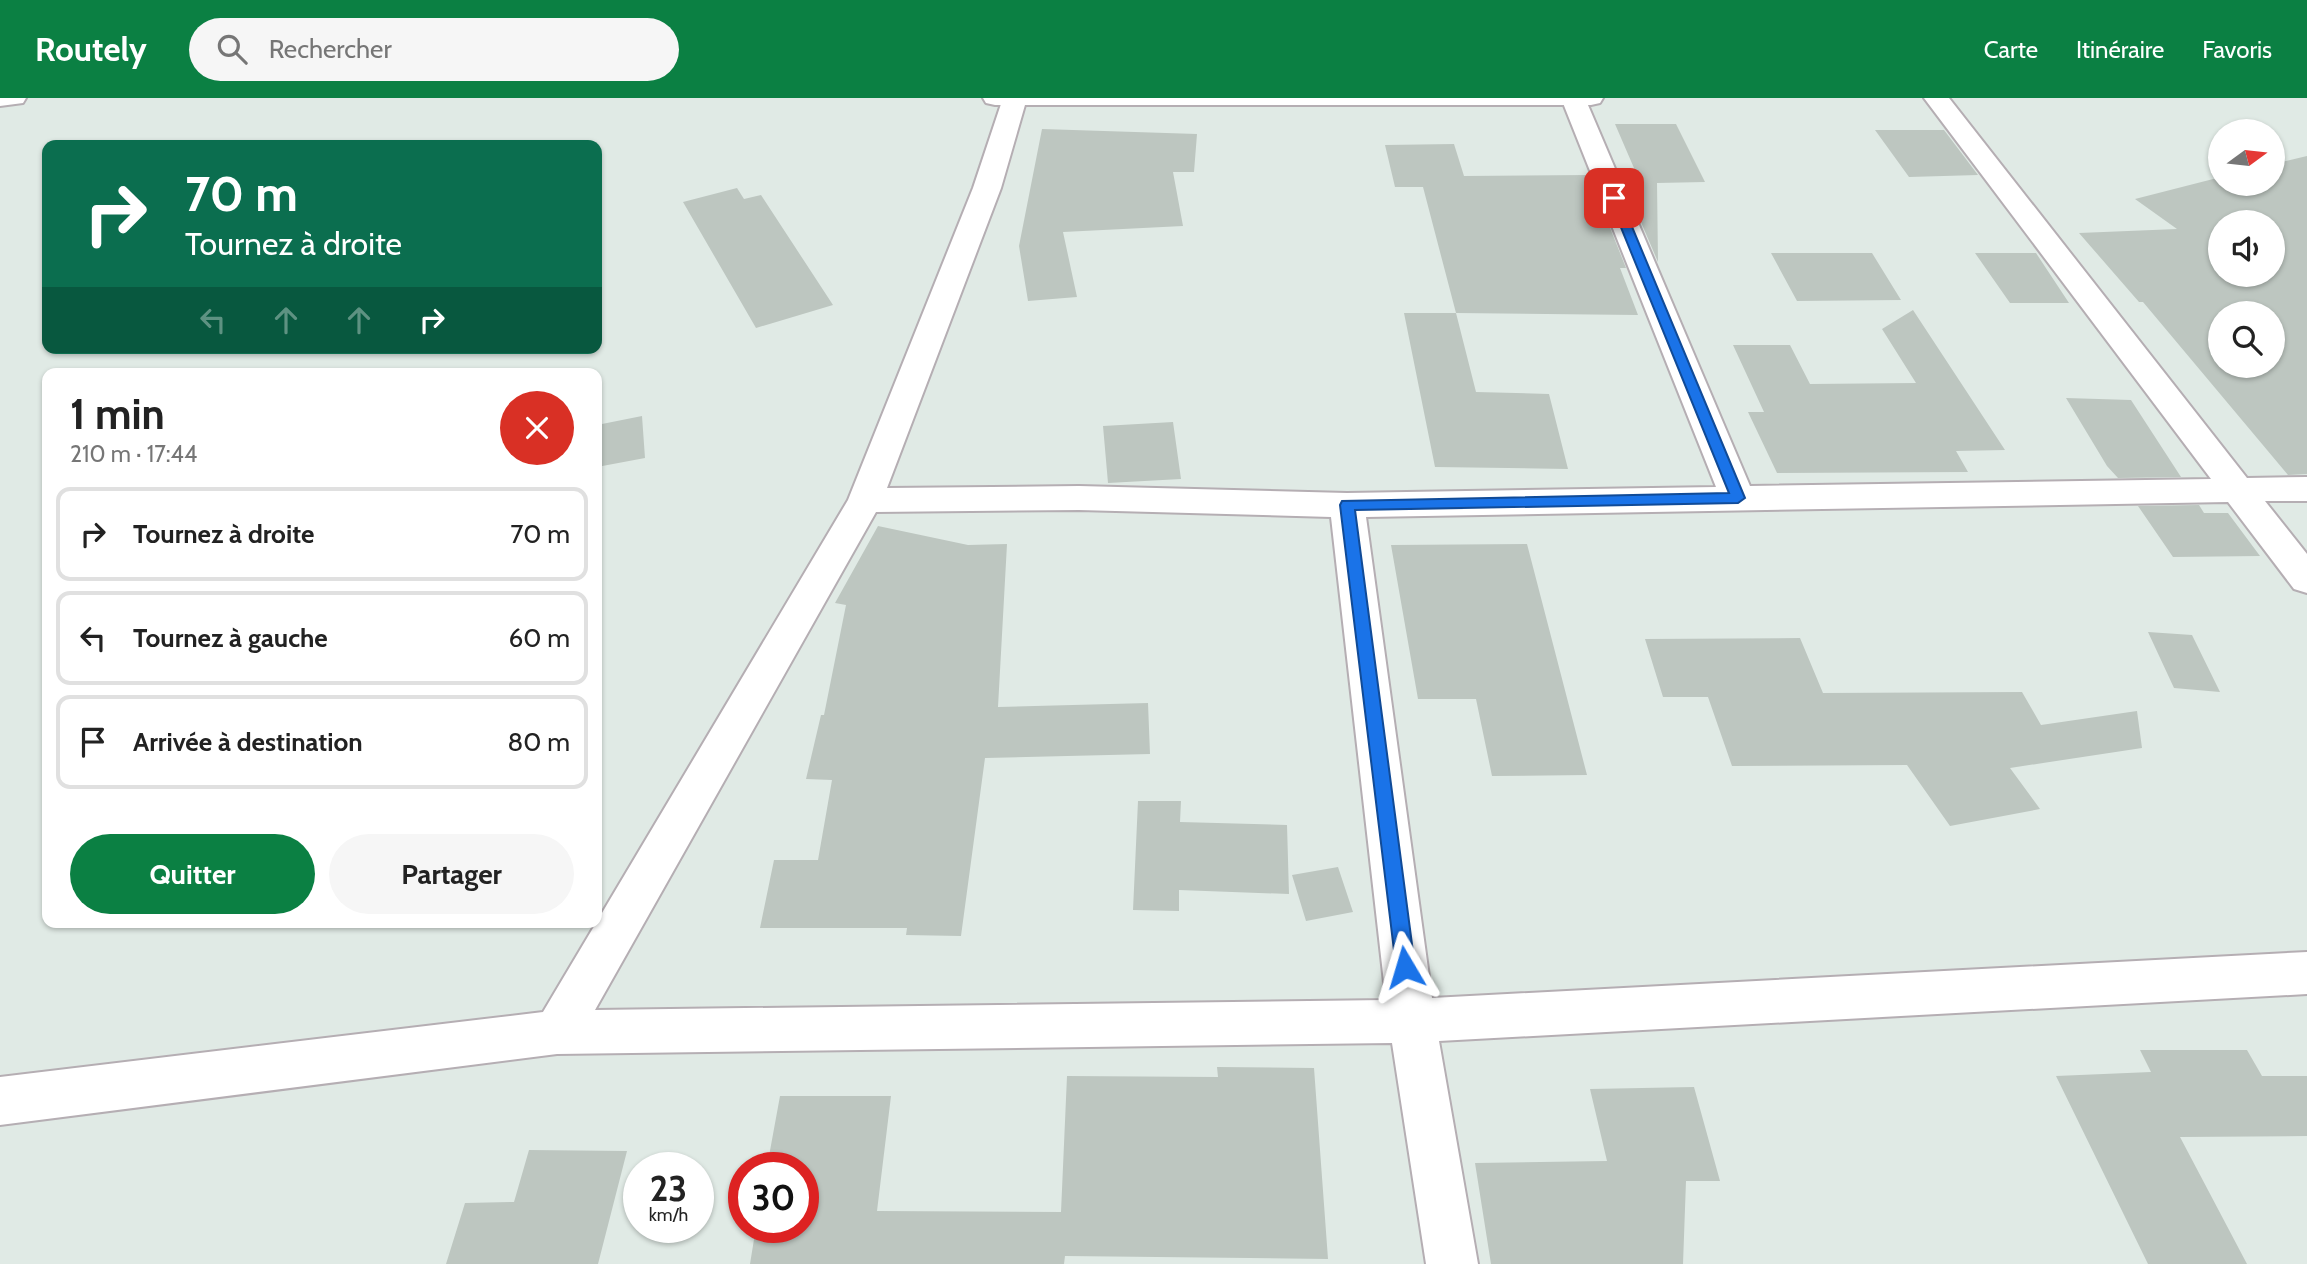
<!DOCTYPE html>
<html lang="fr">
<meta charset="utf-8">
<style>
:root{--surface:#fff;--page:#f6f6f6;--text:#222;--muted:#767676;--line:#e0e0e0;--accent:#0b8043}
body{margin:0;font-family:Cabin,sans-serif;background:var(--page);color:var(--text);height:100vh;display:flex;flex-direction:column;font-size:26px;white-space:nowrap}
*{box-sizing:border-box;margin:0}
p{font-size:23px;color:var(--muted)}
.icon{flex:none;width:38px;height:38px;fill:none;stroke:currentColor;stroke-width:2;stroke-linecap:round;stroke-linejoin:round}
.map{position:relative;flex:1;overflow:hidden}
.sheet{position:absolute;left:42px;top:270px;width:560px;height:560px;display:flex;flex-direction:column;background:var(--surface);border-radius:14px;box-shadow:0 2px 5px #0004}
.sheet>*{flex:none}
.guide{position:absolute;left:42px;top:42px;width:560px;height:214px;border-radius:14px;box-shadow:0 2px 5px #0004;background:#0b6e4f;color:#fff;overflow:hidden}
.needle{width:46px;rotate:75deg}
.controls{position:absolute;left:2208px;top:21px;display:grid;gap:14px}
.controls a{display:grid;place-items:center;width:77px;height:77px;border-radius:50%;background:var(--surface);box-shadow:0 2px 5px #0004;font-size:35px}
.speed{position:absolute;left:623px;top:1054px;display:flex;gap:14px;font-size:35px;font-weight:700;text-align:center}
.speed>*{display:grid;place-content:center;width:91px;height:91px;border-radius:50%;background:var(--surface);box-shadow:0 2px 5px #0004;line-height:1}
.speed small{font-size:18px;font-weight:400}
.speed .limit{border:10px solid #d22;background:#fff;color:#111}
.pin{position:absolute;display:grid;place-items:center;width:60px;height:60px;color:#fff;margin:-30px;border-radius:14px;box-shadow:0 4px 10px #0006}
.me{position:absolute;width:77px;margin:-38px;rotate:353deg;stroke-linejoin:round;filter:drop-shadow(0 0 5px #0008)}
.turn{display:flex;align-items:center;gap:24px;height:147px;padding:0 28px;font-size:32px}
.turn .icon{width:91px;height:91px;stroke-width:2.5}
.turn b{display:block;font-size:49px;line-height:60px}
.lanes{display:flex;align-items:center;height:66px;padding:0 28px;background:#0003;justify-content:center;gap:35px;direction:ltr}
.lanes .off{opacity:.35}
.round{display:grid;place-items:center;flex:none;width:74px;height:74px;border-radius:37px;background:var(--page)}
.summary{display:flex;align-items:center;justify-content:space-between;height:119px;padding:0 28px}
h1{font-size:42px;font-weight:800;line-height:52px}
.primary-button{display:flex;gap:14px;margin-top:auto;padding:14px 28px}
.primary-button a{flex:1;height:80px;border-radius:42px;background:var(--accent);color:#fff;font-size:28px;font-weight:800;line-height:80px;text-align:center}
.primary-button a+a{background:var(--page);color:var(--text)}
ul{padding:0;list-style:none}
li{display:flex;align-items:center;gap:21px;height:94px;margin:0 14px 10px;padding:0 14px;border:4px solid var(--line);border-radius:14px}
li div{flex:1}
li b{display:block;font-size:26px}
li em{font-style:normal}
header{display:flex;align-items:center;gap:42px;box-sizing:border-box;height:98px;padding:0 35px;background:var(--accent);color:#fff}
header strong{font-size:33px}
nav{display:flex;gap:38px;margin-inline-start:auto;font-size:24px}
.search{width:490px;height:63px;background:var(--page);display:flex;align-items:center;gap:18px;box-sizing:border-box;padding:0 24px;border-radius:38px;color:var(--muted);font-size:26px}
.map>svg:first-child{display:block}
</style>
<header>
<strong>Routely</strong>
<div class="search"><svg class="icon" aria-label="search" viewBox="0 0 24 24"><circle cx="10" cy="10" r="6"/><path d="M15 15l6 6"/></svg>Rechercher</div>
<nav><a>Carte</a><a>Itinéraire</a><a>Favoris</a></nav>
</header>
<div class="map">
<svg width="2307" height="1166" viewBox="0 0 2307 1166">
<rect width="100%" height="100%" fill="#e0eae5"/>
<!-- building -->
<path fill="#bdc6c0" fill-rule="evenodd" d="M1615,26H1676L1705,84L1657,85L1658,164L1621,77H1637Z
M1042,31L1197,36L1194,74H1173L1183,128L1063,134L1077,199L1028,203L1019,148Z
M1875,32H1944L1978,77L1909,79Z
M1454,46L1464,78L1589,77L1626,170H1620L1638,217L1456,215L1476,294L1549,296L1568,371L1435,369L1404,215H1456L1423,89H1395L1385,47Z
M2307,58V376L2288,377L2143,204H2139L2079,135L2177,131L2135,101L2221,79V86H2273V66ZM2221,124H2273V177H2221ZM2221,215H2273V268H2221Z
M737,90L744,101L761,97L833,207L756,230L683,104Z
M1771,155H1872L1901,202L1797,203Z
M1975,155H2036L2069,205H2010Z
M1913,212L2005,352L1956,353L1968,374L1777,375L1748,314H1764L1733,247H1790L1810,286L1916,285L1882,231Z
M2066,300L2131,302L2181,379L2118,380L2107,368Z
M642,318L645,360L597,369V327Z
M1173,324L1181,381L1108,385L1103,328Z
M2199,407L2204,415H2228L2260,458L2173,459L2138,408Z
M878,428L968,447L1007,446L998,609L1148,605L1150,656L985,660L961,838L906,837L907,830H760L774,762H818L832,682L806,681L821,617H824L846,507L835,505Z
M1527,446L1587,677L1492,678L1476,601H1418L1391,447Z
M2148,534L2192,537L2220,594L2174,590Z
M1800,540L1823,595L2022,594L2041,627L2137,613L2142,650L2010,670L2040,711L1950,728L1907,667L1732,668L1708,599H1663L1645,541Z
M1138,703H1181L1180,724L1287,727L1289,796L1179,792V813L1133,812Z
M1338,769L1353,814L1306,823L1292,777Z
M2140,952H2247L2262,978H2307V1038L2180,1039L2247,1166H2148L2056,978L2151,974Z
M1217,969L1314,970L1328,1161L1065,1158L1064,1166H750L756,1129H803V1069H767L780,998H891L877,1113L1061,1114L1067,978L1218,979Z
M1694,989L1720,1083H1686L1683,1166H1491L1475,1065L1607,1063L1590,991Z
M529,1052L627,1053L598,1166H446L465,1105L514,1104Z"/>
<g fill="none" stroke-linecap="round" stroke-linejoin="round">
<defs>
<path id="minor" d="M0,0H26L23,5L0,8Z
M1003,0H1027L1001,90L887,390L1079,388L1347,395L1716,389L1561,0H1585L1750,388L2211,381L1924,0H1949L2247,380L2307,379V403H2265L2307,456V495L2294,491L2228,404L1366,419L1432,900L2307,854V896L1439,943L1478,1166H1426L1392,945L557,956L0,1027V979L543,914L848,402L973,90ZM1079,412L1331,419L1386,902L595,912L876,414Z"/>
<path id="tertiary" d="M983,0H1603L1600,5L1591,7H995L986,5Z"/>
</defs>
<!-- minor casing -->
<use href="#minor" stroke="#b5aeb3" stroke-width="4"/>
<!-- tertiary casing -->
<use href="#tertiary" stroke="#b5aeb3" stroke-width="4"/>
<!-- minor -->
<use href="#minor" fill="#fff" fill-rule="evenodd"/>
<!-- tertiary -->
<use href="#tertiary" fill="#fff" fill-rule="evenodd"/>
</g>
<!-- route -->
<path fill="#1a73e8" stroke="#114b97" stroke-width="2" d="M1614,97L1620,100L1745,400L1738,405L1355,412L1415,869L1412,875L1405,878L1399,875L1396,869L1340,407L1342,403L1729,395L1609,100Z"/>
</svg>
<div class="controls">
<a><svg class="needle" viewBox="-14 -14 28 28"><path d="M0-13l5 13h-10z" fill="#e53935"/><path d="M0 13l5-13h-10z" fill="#767676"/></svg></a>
<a><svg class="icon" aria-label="sound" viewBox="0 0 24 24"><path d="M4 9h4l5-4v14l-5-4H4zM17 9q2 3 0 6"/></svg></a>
<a><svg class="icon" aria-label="search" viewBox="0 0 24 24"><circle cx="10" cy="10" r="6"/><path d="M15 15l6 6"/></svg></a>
</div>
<div class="speed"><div>23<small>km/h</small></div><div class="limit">30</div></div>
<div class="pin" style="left:1614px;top:100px;background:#d93025"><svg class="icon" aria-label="arrive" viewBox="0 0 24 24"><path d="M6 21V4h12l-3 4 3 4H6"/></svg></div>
<svg class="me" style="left:1405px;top:869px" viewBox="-20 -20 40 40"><path d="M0-17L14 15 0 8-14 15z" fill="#1a73e8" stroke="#fff" stroke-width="4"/></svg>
<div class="guide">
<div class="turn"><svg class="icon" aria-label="right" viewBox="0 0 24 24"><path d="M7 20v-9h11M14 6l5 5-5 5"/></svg><div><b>70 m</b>Tournez à droite</div></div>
<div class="lanes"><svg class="icon off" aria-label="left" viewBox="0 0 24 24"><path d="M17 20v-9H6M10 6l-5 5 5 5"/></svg><svg class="icon off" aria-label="ahead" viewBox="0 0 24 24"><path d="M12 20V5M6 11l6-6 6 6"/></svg><svg class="icon off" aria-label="ahead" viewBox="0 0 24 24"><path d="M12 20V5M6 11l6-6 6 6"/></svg><svg class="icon" aria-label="right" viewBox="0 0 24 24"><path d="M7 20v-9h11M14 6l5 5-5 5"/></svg></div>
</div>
<section class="sheet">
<div class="summary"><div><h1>1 min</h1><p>210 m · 17:44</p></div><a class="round" style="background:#d93025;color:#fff"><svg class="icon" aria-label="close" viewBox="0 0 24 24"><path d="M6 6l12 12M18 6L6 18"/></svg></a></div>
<ul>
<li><svg class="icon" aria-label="right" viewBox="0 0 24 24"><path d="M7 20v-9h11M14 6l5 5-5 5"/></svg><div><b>Tournez à droite</b></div><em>70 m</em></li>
<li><svg class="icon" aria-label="left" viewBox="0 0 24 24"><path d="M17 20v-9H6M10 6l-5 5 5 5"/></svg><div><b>Tournez à gauche</b></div><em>60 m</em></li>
<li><svg class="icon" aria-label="arrive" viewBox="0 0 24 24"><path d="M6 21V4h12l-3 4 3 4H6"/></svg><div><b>Arrivée à destination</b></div><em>80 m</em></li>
</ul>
<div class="primary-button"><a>Quitter</a><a>Partager</a></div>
</section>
</div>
